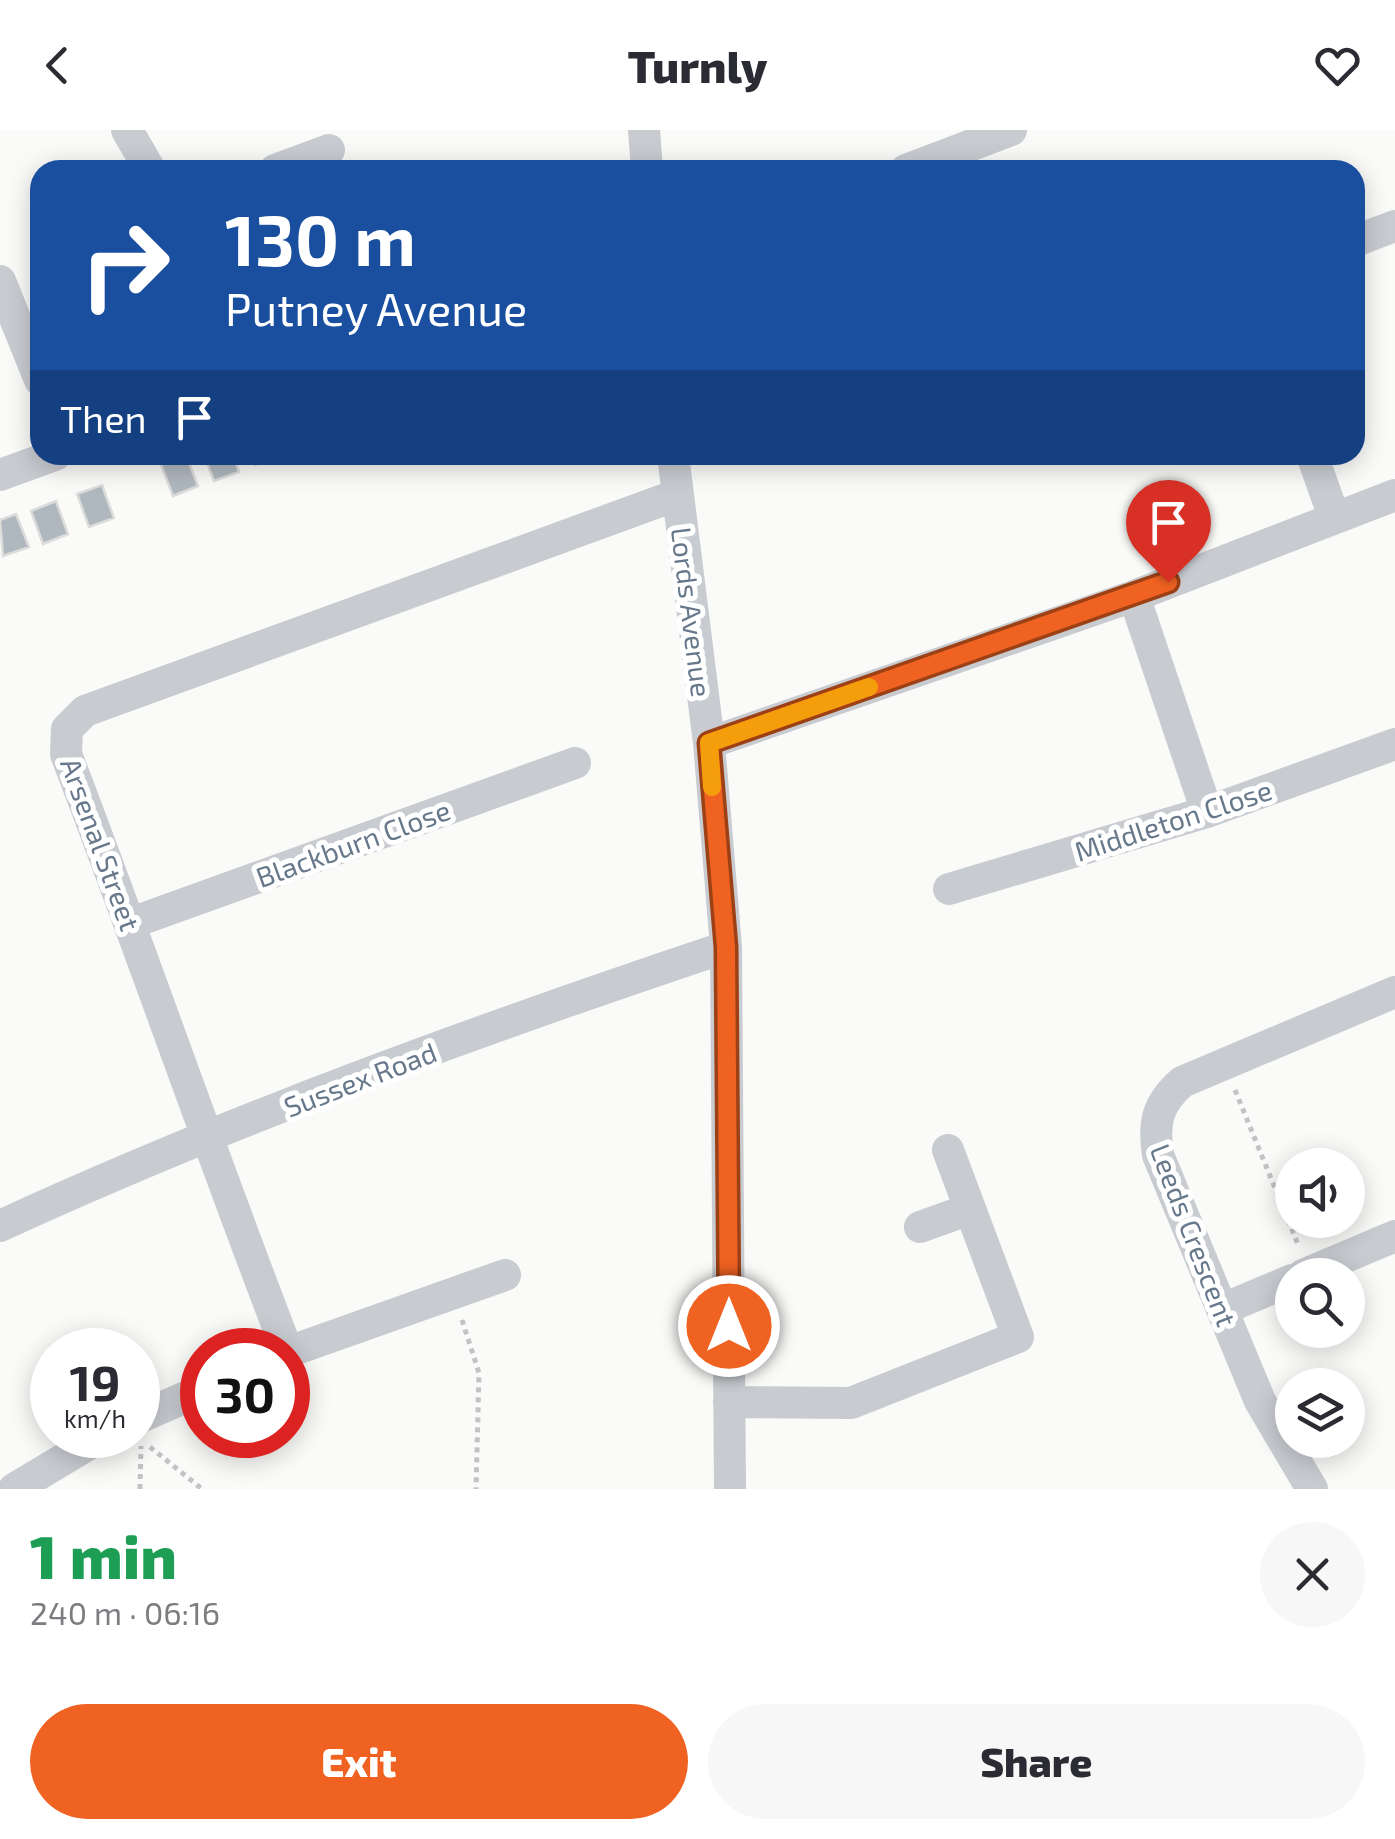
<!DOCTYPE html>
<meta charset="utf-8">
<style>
:root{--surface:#fff;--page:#f7f7f7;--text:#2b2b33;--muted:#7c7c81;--accent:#f06221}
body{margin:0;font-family:"Exo 2",sans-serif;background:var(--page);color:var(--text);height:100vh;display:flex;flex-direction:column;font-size:38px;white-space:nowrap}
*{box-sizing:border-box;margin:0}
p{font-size:32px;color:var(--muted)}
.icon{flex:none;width:55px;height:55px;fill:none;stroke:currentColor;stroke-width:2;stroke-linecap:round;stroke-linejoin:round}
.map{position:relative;height:1359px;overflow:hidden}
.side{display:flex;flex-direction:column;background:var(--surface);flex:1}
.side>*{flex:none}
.banner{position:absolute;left:30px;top:30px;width:1335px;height:305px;border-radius:30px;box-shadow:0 5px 25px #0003;background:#1a4fa0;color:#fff;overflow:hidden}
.tools{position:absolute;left:1275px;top:1018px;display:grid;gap:20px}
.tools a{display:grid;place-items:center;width:90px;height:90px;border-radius:50%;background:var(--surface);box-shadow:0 5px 25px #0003;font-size:50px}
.speed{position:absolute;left:30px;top:1198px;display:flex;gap:20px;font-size:50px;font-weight:700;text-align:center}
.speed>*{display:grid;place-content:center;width:130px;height:130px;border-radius:50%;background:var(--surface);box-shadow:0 5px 25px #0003;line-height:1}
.speed small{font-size:25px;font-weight:400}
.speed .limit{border:15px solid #d22;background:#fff;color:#111}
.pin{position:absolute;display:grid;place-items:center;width:85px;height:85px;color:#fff;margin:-102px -42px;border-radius:50% 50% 50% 0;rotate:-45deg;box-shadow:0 0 10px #0007}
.pin .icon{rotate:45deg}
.me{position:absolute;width:110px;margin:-55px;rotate:0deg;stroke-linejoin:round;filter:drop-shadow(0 0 8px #0008)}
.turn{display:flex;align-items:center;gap:35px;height:210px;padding:0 30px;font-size:45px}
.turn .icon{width:130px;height:130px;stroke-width:2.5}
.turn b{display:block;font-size:70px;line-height:85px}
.then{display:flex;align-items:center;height:95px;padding:0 30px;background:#0003;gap:20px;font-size:38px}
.round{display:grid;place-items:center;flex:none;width:105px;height:105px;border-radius:52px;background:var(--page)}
.head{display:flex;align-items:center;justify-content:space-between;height:170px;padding:0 30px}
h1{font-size:60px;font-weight:800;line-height:75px;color:#1e9e55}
.button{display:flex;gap:20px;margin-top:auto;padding:20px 30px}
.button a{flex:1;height:115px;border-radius:60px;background:var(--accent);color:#fff;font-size:40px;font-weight:800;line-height:115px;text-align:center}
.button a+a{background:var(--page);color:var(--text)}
header{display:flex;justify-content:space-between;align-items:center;height:130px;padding:0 30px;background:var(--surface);font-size:45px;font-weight:800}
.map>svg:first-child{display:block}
</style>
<header><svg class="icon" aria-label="back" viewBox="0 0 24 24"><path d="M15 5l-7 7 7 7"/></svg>Turnly<svg class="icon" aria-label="heart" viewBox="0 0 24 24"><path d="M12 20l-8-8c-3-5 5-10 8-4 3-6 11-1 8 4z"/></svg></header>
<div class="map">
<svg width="1395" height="1359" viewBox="0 0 1395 1359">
<rect width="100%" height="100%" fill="#fafaf8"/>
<!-- building -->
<path fill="#b0b8bf" stroke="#dcdcda" stroke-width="2.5" d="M186,325L198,356L173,366L160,332Z
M204,325H233L239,342L214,351Z
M252,325H280L281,326L255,335Z
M102,355L114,388L89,397L77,364Z
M56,371L68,404L43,414L31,381Z
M16,384L29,417L3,426L0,390Z"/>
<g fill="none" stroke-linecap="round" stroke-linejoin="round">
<!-- path -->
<path stroke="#c1c4c6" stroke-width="5" stroke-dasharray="5 5" stroke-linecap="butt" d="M1235,960L1299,1117
M462,1190L479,1243L476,1359
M150,1317L202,1359
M140,1359L141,1316"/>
<!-- street -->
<path stroke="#c8cbd0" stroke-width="32" d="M127,0L150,40
M644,0L647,40
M275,40L329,20
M906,40L1011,0
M1355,111L1395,96
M0,151L40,250
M673,325L709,613L726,817L730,1359
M1312,325L1334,387
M0,345L55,325
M1134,466L1207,682
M709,613L1134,466L1395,365
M949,759L1207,682L1395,614
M131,793L575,633
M0,1096C235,988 481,899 726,817
M920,1097L970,1079
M1303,1145L1395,1106
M1223,1179L1292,1150
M287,1220C210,1022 142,822 66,624L67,599L85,581L677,365
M288,1222L505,1145
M729,1272L851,1273L1018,1207L948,1020
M138,1288L202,1260
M14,1359L104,1305
M1312,1359L1260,1271L1158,1025C1153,993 1157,974 1182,952L1395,862"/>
</g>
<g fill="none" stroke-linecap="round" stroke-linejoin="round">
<defs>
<path id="route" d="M729,1196L726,817L709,613L1168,452"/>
</defs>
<!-- route casing -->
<use href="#route" stroke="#9c4015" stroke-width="25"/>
<!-- route -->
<use href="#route" stroke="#f06221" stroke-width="18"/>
<!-- slow -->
<path stroke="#f59e0b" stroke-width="18" d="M712,657L709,613L869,557"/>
</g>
<g text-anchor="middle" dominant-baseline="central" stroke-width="10" stroke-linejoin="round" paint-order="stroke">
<!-- street labels -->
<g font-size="28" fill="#67788b" stroke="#fff">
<text transform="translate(692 482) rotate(83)">Lords Avenue</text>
<text transform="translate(1173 690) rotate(-18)">Middleton Close</text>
<text transform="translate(353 713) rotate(-20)">Blackburn Close</text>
<text transform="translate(101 714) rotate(70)">Arsenal Street</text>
<text transform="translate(360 949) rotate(-21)">Sussex Road</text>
<text transform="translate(1194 1105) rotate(69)">Leeds Crescent</text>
</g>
</g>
</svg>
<div class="tools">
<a><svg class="icon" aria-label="sound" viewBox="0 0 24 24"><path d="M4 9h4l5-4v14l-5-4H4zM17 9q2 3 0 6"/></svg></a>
<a><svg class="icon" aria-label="search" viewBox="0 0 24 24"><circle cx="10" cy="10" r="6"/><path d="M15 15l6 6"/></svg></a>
<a><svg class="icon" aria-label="layers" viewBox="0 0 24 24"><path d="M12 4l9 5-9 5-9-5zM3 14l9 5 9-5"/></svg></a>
</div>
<div class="speed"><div>19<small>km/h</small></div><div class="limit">30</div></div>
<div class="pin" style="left:1168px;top:452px;background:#d93025"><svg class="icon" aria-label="arrive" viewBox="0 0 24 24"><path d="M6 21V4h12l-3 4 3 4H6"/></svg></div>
<svg class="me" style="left:729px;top:1196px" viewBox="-20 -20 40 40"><circle r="17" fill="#f06221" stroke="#fff" stroke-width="3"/><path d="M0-11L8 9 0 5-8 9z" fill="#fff"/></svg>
<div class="banner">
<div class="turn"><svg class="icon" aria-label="right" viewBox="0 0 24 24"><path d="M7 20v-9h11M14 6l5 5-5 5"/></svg><div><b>130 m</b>Putney Avenue</div></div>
<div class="then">Then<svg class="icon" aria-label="arrive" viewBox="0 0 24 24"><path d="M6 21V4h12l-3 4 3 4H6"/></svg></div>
</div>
</div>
<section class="side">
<div class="head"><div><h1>1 min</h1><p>240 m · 06:16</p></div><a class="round"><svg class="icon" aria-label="close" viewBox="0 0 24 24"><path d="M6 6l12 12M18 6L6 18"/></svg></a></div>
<div class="button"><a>Exit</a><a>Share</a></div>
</section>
